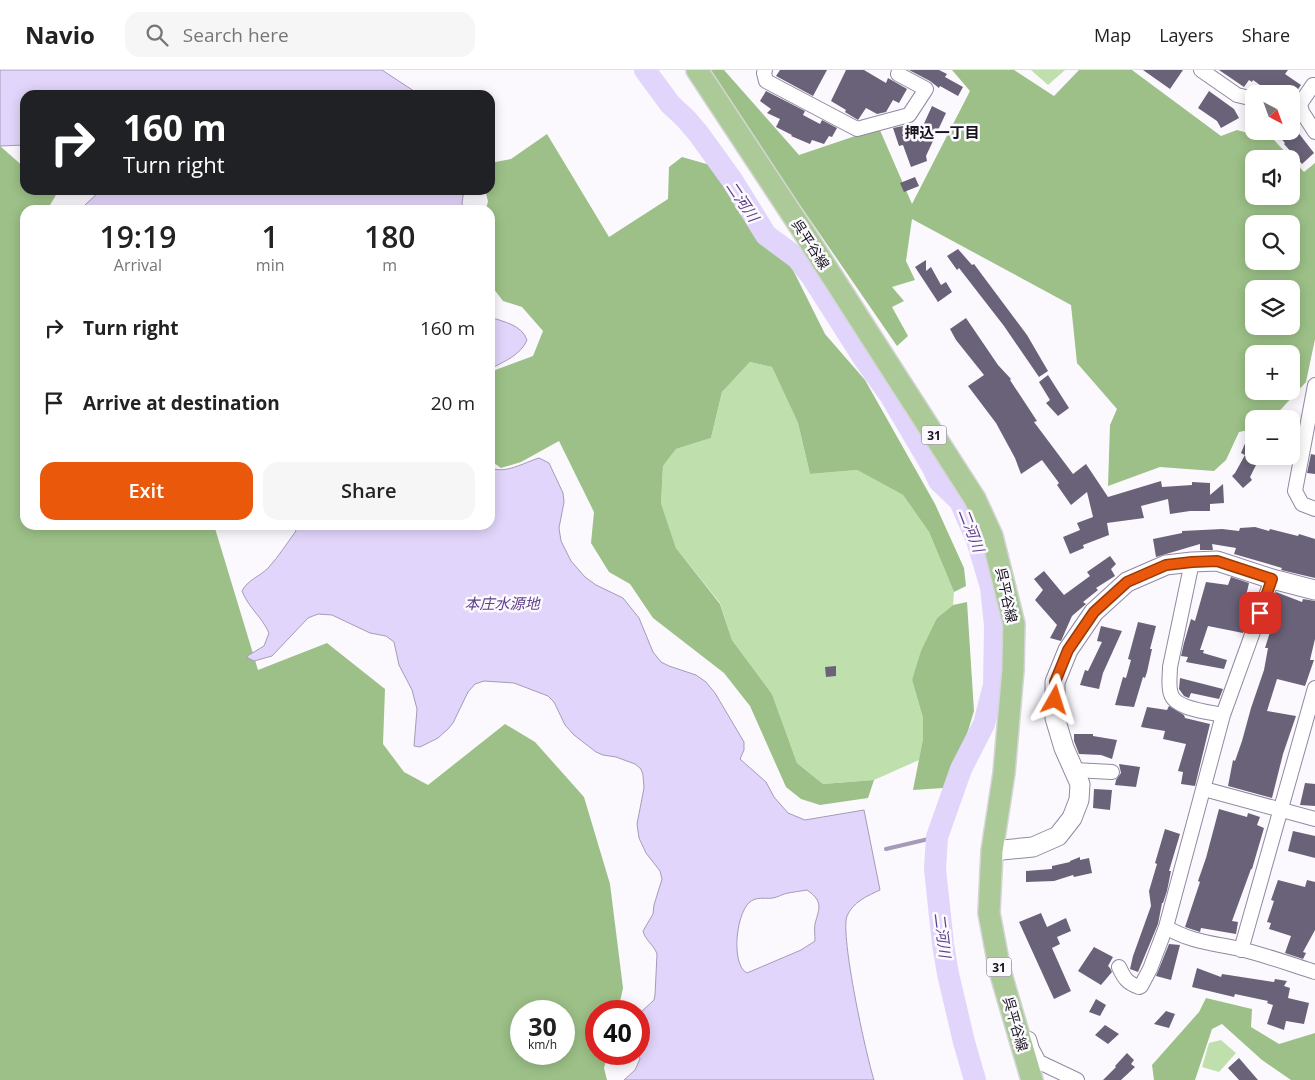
<!DOCTYPE html>
<meta charset="utf-8">
<style>
:root{--surface:#fff;--page:#f6f6f6;--text:#222;--muted:#767676;--line:#e0e0e0;--accent:#ea580c}
body{margin:0;font-family:"Open Sans","Noto Sans JP",sans-serif;background:var(--page);color:var(--text);height:100vh;display:flex;flex-direction:column;font-size:19px;white-space:nowrap}
*{box-sizing:border-box;margin:0}
p{font-size:16px;color:var(--muted)}
.icon{flex:none;width:28px;height:28px;fill:none;stroke:currentColor;stroke-width:2;stroke-linecap:round;stroke-linejoin:round}
.map{position:relative;flex:1;overflow:hidden}
.sheet{position:absolute;left:20px;top:135px;width:475px;height:325px;display:flex;flex-direction:column;background:var(--surface);border-radius:15px;box-shadow:0 2px 12px #0003}
.sheet>*{flex:none}
.banner{position:absolute;left:20px;top:20px;width:475px;height:105px;border-radius:15px;box-shadow:0 2px 12px #0003;background:#202124;color:#fff;overflow:hidden}
.needle{width:32px;rotate:139deg}
.tools{position:absolute;left:1245px;top:15px;display:grid;gap:10px}
.tools a{display:grid;place-items:center;width:55px;height:55px;border-radius:10px;background:var(--surface);box-shadow:0 2px 12px #0003;font-size:25px}
.speed{position:absolute;left:510px;top:930px;display:flex;gap:10px;font-size:25px;font-weight:700;text-align:center}
.speed>*{display:grid;place-content:center;width:65px;height:65px;border-radius:50%;background:var(--surface);box-shadow:0 2px 12px #0003;line-height:1}
.speed small{font-size:12px;font-weight:400}
.speed .limit{border:8px solid #d22;background:#fff;color:#111}
.pin{position:absolute;display:grid;place-items:center;width:42px;height:42px;color:#fff;margin:-21px;border-radius:10px;box-shadow:0 2px 8px #0006}
.me{position:absolute;width:55px;margin:-28px;rotate:6deg;stroke-linejoin:round;filter:drop-shadow(0 0 4px #0008)}
.turn{display:flex;align-items:center;gap:18px;height:105px;padding:0 20px;font-size:22px}
.turn .icon{width:65px;height:65px;stroke-width:2.5}
.turn b{display:block;font-size:35px;line-height:42px}
.eta{display:flex;justify-content:space-evenly;align-items:center;height:85px;text-align:center}
.eta b{font-size:30px;font-weight:600;line-height:35px}
.cta{display:flex;gap:10px;margin-top:auto;padding:10px 20px}
.cta a{flex:1;height:58px;border-radius:15px;background:var(--accent);color:#fff;font-size:20px;font-weight:600;line-height:58px;text-align:center}
.cta a+a{background:var(--page);color:var(--text)}
ul{padding:0;list-style:none}
li{display:flex;align-items:center;gap:15px;height:75px;padding:0 20px}
li div{flex:1}
li b{display:block;font-size:19px}
li em{font-style:normal}
header{display:flex;align-items:center;gap:30px;box-sizing:border-box;height:70px;padding:0 25px;background:var(--surface);border-bottom:1px solid var(--line)}
header strong{font-size:24px}
nav{display:flex;gap:28px;margin-inline-start:auto;font-size:18px}
.search{width:350px;height:45px;background:var(--page);display:flex;align-items:center;gap:12px;box-sizing:border-box;padding:0 18px;border-radius:15px;color:var(--muted);font-size:19px}
.map>svg:first-child{display:block}
</style>
<header>
<strong>Navio</strong>
<div class="search"><svg class="icon" aria-label="search" viewBox="0 0 24 24"><circle cx="10" cy="10" r="6"/><path d="M15 15l6 6"/></svg>Search here</div>
<nav><a>Map</a><a>Layers</a><a>Share</a></nav>
</header>
<div class="map">
<svg width="1315" height="1010" viewBox="0 0 1315 1010">
<rect width="100%" height="100%" fill="#fbf9fe"/>
<!-- green -->
<path fill="#bfe0ac" d="M1031,0H1065L1048,15Z
M750,292L772,297L798,353L810,404L857,400L903,425L929,462L954,522L953,535L937,548L912,610L923,648V669L919,690L874,710L823,714L797,693L772,624L732,570L720,533L676,478L661,433L663,396L676,379L711,368L722,322Z
M1221,970L1236,983L1219,1002L1202,997L1209,973Z"/>
<!-- forest -->
<path fill="#9cc087" fill-rule="evenodd" d="M707,0H724L799,85L879,58L912,134L970,21L952,0H1014L1054,26L1079,0H1132L1221,66L1237,60L1274,70L1304,102L1315,93V269L1306,312L1272,349H1254V359L1239,362L1226,390L1214,401L1160,397L1108,416L1110,355L1117,339L1077,293L1071,235L912,149L906,191L915,210L892,217L904,231L892,237L908,266L897,276ZM1254,89H1291V126H1254ZM1254,154H1291V191H1254ZM1254,219H1291V256H1254ZM1254,284H1291V321H1254Z
M547,64L609,167L668,129L669,97L682,87L717,97L761,173L787,188L825,264L865,310L935,434L964,498L966,516L954,522L929,462L903,425L857,400L810,404L798,353L772,297L750,292L722,322L711,368L676,379L663,396L661,433L676,478L720,534L732,570L772,624L797,693L823,714L874,710L868,728L820,735L801,729L786,717L750,636L724,603L653,548L630,514L609,502L591,473L594,442L559,371L521,392L501,398L490,390V302L533,286L543,261L522,237L503,231L490,214V140H486L488,131L485,120H490V93L511,89Z
M0,76L25,98V120H50L56,125L47,140H25V455H214L258,600L327,573L385,619L383,674L404,702L428,715L505,654L535,672L584,727L610,814L623,918L618,941H596V984H608L604,998L607,1010H0ZM521,941H564V984H521Z
M967,532L974,641L961,684L951,708L943,718L913,720L923,669V648L912,610L921,581L937,548L953,535Z
M1206,928L1252,939L1251,957L1279,974L1315,963V1010H1291L1262,990L1222,954L1212,959L1195,1010H1154L1152,995L1199,942Z"/>
<!-- water -->
<path fill="#e2d5fb" stroke="#a59bb8" fill-rule="evenodd" d="M0,0H382L420,25H25V75L0,76Z
M101,120H464L462,133L464,140H84L85,135Z
M490,247C504,252 522,255 527,270C521,285 503,292 490,299Z
M539,388L549,393L563,423L564,432L559,458L561,471L571,491L585,507L596,515L623,528L639,548L653,582L661,592L669,596L696,605L706,612L715,623L744,672V680L740,689L766,712L774,727L788,743L805,750L864,740L880,820C867,826 853,832 847,846C840,866 866,985 874,1010H624L635,1000L640,989L638,984L639,944L654,930L655,925L657,884C654,875 645,870 643,861L653,844L654,835L662,809L660,801L646,783L639,768L637,754L644,718L643,705L641,699L635,694L616,687L603,685L596,682L574,665L565,655L554,632L548,626L514,613L484,611L475,614L468,622L453,653L448,659L438,668L420,677L414,676L417,639L412,620L399,595L394,572L386,566L370,563L332,545L318,544L308,548L272,586L254,591L248,588L247,586L249,585L264,576L269,563C262,547 248,537 242,521C247,510 261,506 269,497C279,486 287,473 296,461L293,456L275,457L261,455H490V398C506,404 523,393 539,388ZM807,820C824,832 819,838 815,854C814,859 815,865 815,871L801,880L747,903C730,895 736,837 753,830C759,827 767,829 773,828C778,827 783,824 788,823C794,822 801,821 807,820Z"/>
<g fill="none" stroke-linecap="round" stroke-linejoin="round">
<!-- stream -->
<path stroke="#a59bb8" stroke-width="4" d="M886,779L937,767"/>
<!-- river -->
<path stroke="#e2d5fb" stroke-width="22" d="M645,0L670,34L686,49L698,63L732,110L766,165L797,188L812,207L865,290L890,325L933,398L939,411L960,431L977,470L991,517L995,556L994,615L984,654L961,699L937,767L935,799L943,874L948,904L964,972L975,1010"/>
</g>
<!-- building -->
<path fill="#6a6278" d="M780,0H827L813,26L776,6Z
M846,0H864L886,13L888,8L907,19L899,33L893,30L886,42L877,44L866,38L858,50L845,42L846,40L831,31Z
M909,0H939L947,4L945,7L963,17L958,26L940,16L939,18L930,11Z
M1143,0H1183L1170,19Z
M1219,0H1288L1285,4L1301,15L1293,26L1277,15L1271,23L1253,10L1252,12L1249,10L1244,17Z
M766,21L805,41L803,45L820,54L822,50L837,58L832,67L829,66L824,74L812,70L810,74L791,66L792,65L776,57L780,49L767,43L771,39L760,31Z
M1209,21L1234,39L1239,48L1221,58L1217,51L1198,38Z
M932,36L946,43L926,86L927,91L911,97L903,75L899,76L893,58L903,56L906,63L922,58Z
M1274,61H1297L1314,83L1302,94L1284,74L1285,73Z
M915,107L919,116L904,122L900,113Z
M958,179L972,195L974,194L1027,265L1048,301L1039,307L1004,256L959,198L957,200L947,186Z
M926,190V201L931,197L941,215L946,212L952,222L938,232L915,197Z
M966,248L998,295L1011,309L1010,310L1037,351L1034,352L1073,404L1086,394L1108,427L1161,411L1162,417L1192,415V412L1210,413V425L1223,414L1224,433L1210,434V441H1190L1170,444L1168,429L1141,436L1144,448L1107,453L1109,465L1083,475L1084,478L1070,484L1063,467L1080,460L1077,453L1093,447L1087,422L1071,435L1057,415L1059,413L1042,390L1021,404L1015,388L996,353L968,316L984,305L956,270L950,259Z
M1048,305L1069,338L1058,346L1046,333L1050,330L1039,312Z
M1254,367L1253,391L1257,393L1250,407L1252,410L1243,418L1232,406L1235,403L1245,385L1241,383L1246,371L1250,374Z
M1311,384L1315,385V404L1307,403Z
M1255,457L1269,461L1270,459L1298,466L1299,464L1315,469V508L1281,500L1282,498L1234,484L1236,478L1212,474L1213,480H1200V474L1156,487L1153,469L1182,463V461L1222,459L1239,461L1240,458Z
M1110,486L1116,494L1111,499L1115,506L1096,518L1098,520L1083,532L1086,534L1072,546L1061,571L1050,568L1057,555L1035,530L1043,520L1034,509L1044,501L1064,525L1090,506L1087,502Z
M1231,507L1249,513L1246,526L1249,527L1245,539L1251,540L1243,563L1208,556L1200,580H1204L1203,583L1227,590L1224,599L1186,592L1188,587L1181,586L1184,573L1191,549L1195,551L1206,512L1228,515Z
M1276,522L1302,532L1303,529L1315,531V569L1310,590H1314L1305,616L1277,609L1267,641L1296,646L1283,684L1272,728L1228,716L1233,690L1235,691L1242,671L1251,638L1264,600L1268,578H1265L1275,546L1269,544Z
M1138,552L1156,556L1150,579H1152L1147,602L1145,608L1143,607L1134,637L1115,635L1123,607L1126,608L1131,590L1128,589Z
M1101,556L1122,561L1103,603L1099,619L1080,615L1085,600L1088,601L1102,572L1097,571Z
M836,596V606L826,607L825,597Z
M1180,608L1223,619L1219,629L1191,623L1189,628L1184,626L1179,619Z
M1169,636L1184,645L1185,648L1210,654L1195,716L1181,714L1183,702L1178,701L1186,674L1163,669L1165,661L1141,657L1147,637L1167,640Z
M1074,664H1093V666L1117,670L1112,689L1101,685L1079,684L1074,671Z
M1119,694L1140,697L1136,717L1115,715L1116,710L1121,703Z
M1305,713L1315,714V736L1300,735Z
M1094,719L1112,720L1110,740L1093,738Z
M1219,739L1247,747L1248,743L1260,747L1257,755L1264,758L1252,799H1251L1232,851L1238,852L1236,864L1201,858L1200,862L1185,857L1200,812L1198,811L1206,788Z
M1165,759L1180,764L1169,801H1171L1167,821L1163,833H1162L1158,854L1138,902L1130,899L1133,886L1151,836L1149,821L1157,794L1155,793Z
M1293,761L1315,766V788L1288,781Z
M1080,787V790L1089,788L1092,803L1074,807L1073,805L1054,811L1026,812V801L1052,799V796L1070,792V791Z
M1278,810L1305,817L1307,810L1315,812V860L1303,882L1306,883L1303,889L1285,883L1291,866L1269,859L1271,853L1267,852L1274,831L1271,830Z
M1041,843L1047,857L1066,848L1071,861L1057,867L1060,874L1052,878L1071,921L1054,929L1019,852Z
M1169,874L1180,875L1171,910L1156,906Z
M1094,877L1113,887L1108,896L1110,898L1112,902L1101,915L1078,901Z
M1197,898L1221,907L1222,904L1274,912L1275,909L1287,911L1284,916L1290,918L1288,928L1309,933L1304,954L1286,951L1284,960L1267,954L1273,935L1267,933L1268,931L1235,924L1234,927L1192,917Z
M1096,929L1106,935L1100,946L1089,942Z
M1166,941L1175,944L1169,958L1154,954Z
M1105,955L1119,964L1108,974L1095,965Z
M1127,983L1134,990L1131,994L1135,997L1121,1010H1103L1116,997L1115,996Z
M1239,988L1258,1010H1239L1228,998Z"/>
<g fill="none" stroke-linecap="round" stroke-linejoin="round">
<defs>
<path id="street" d="M765,0L764,3L766,11L857,59L909,45L926,19L898,4
M1201,0L1237,25L1254,29
M1300,34L1302,42L1315,62
M1291,35L1300,34L1313,15H1315
M1315,315L1295,421L1302,434L1315,439
M1192,492L1170,597C1170,606 1168,616 1171,624C1175,639 1209,642 1223,645
M1272,509L1223,645L1166,857C1190,872 1213,873 1240,879C1265,885 1290,894 1315,902
M1074,700L1112,702
M1204,719L1315,749
M1241,880L1315,618
M1119,897C1124,908 1127,913 1139,917L1141,916L1150,899L1166,857
M1029,969L1032,979L1039,992L1077,1010"/>
<path id="secondary" d="M992,781L1033,777L1058,766L1072,748L1079,730L1080,714L1064,678L1055,648V612L1068,580L1094,542L1127,512L1166,495L1192,492L1217,491L1272,509L1315,520"/>
<path id="primary" d="M697,0L803,161L975,429L992,466L1014,554L1013,600L1004,703L992,781L989,843L1000,901L1032,1010"/>
</defs>
<!-- street casing -->
<use href="#street" stroke="#9189a1" stroke-width="16"/>
<!-- secondary casing -->
<use href="#secondary" stroke="#9189a1" stroke-width="21"/>
<!-- primary casing -->
<use href="#primary" stroke="#d5d5d6" stroke-width="24"/>
<!-- street -->
<use href="#street" stroke="#fff" stroke-width="14"/>
<!-- secondary -->
<use href="#secondary" stroke="#fff" stroke-width="19"/>
<!-- primary -->
<use href="#primary" stroke="#acca98" stroke-width="21"/>
</g>
<g fill="none" stroke-linecap="round" stroke-linejoin="round">
<defs>
<path id="route" d="M1055,630V612L1068,580L1094,542L1127,512L1166,495L1192,492L1217,491L1272,509L1260,543"/>
</defs>
<!-- route casing -->
<use href="#route" stroke="#983908" stroke-width="12"/>
<!-- route -->
<use href="#route" stroke="#ea580c" stroke-width="9"/>
</g>
<g text-anchor="middle" dominant-baseline="central" stroke-width="5" stroke-linejoin="round" paint-order="stroke">
<!-- shield labels -->
<g fill="#fbf9fe" stroke="#5b5960" stroke-width="1">
<rect x="921.5" y="355.5" width="25" height="19" rx="4"/>
<rect x="986.5" y="887.5" width="25" height="19" rx="4"/>
</g>
<g font-size="12" font-weight="bold" fill="#17141d">
<text x="934" y="365">31</text>
<text x="999" y="897">31</text>
</g>
<!-- street labels -->
<g font-size="14" fill="#17141d" stroke="#fbf9fe">
<text transform="translate(811 174) rotate(57)">呉平谷線</text>
<text transform="translate(1007 525) rotate(78)">呉平谷線</text>
<text transform="translate(1016 954) rotate(74)">呉平谷線</text>
</g>
<!-- neighbourhood labels -->
<g font-size="15" font-weight="bold" fill="#17141d" stroke="#fbf9fe">
<text x="942" y="62">押込一丁目</text>
</g>
<!-- water labels -->
<g font-size="15" font-style="italic" fill="#60418a" stroke="#fbf9fe">
<text transform="translate(743 131) rotate(56)">二河川</text>
<text transform="translate(972 460) rotate(69)">二河川</text>
<text x="502" y="533">本庄水源地</text>
<text transform="translate(943 865) rotate(83)">二河川</text>
</g>
</g>
</svg>
<div class="tools">
<a><svg class="needle" viewBox="-14 -14 28 28"><path d="M0-13l5 13h-10z" fill="#e53935"/><path d="M0 13l5-13h-10z" fill="#767676"/></svg></a>
<a><svg class="icon" aria-label="sound" viewBox="0 0 24 24"><path d="M4 9h4l5-4v14l-5-4H4zM17 9q2 3 0 6"/></svg></a>
<a><svg class="icon" aria-label="search" viewBox="0 0 24 24"><circle cx="10" cy="10" r="6"/><path d="M15 15l6 6"/></svg></a>
<a><svg class="icon" aria-label="layers" viewBox="0 0 24 24"><path d="M12 4l9 5-9 5-9-5zM3 14l9 5 9-5"/></svg></a>
<a>+</a>
<a>−</a>
</div>
<div class="speed"><div>30<small>km/h</small></div><div class="limit">40</div></div>
<div class="pin" style="left:1260px;top:543px;background:#d93025"><svg class="icon" aria-label="arrive" viewBox="0 0 24 24"><path d="M6 21V4h12l-3 4 3 4H6"/></svg></div>
<svg class="me" style="left:1055px;top:630px" viewBox="-20 -20 40 40"><path d="M0-17L14 15 0 8-14 15z" fill="#ea580c" stroke="#fff" stroke-width="4"/></svg>
<div class="banner">
<div class="turn"><svg class="icon" aria-label="right" viewBox="0 0 24 24"><path d="M7 20v-9h11M14 6l5 5-5 5"/></svg><div><b>160 m</b>Turn right</div></div>
</div>
<section class="sheet">
<div class="eta">
<div><b>19:19</b><p>Arrival</p></div>
<div><b>1</b><p>min</p></div>
<div><b>180</b><p>m</p></div>
</div>
<ul>
<li><svg class="icon" aria-label="right" viewBox="0 0 24 24"><path d="M7 20v-9h11M14 6l5 5-5 5"/></svg><div><b>Turn right</b></div><em>160 m</em></li>
<li><svg class="icon" aria-label="arrive" viewBox="0 0 24 24"><path d="M6 21V4h12l-3 4 3 4H6"/></svg><div><b>Arrive at destination</b></div><em>20 m</em></li>
</ul>
<div class="cta"><a>Exit</a><a>Share</a></div>
</section>
</div>
